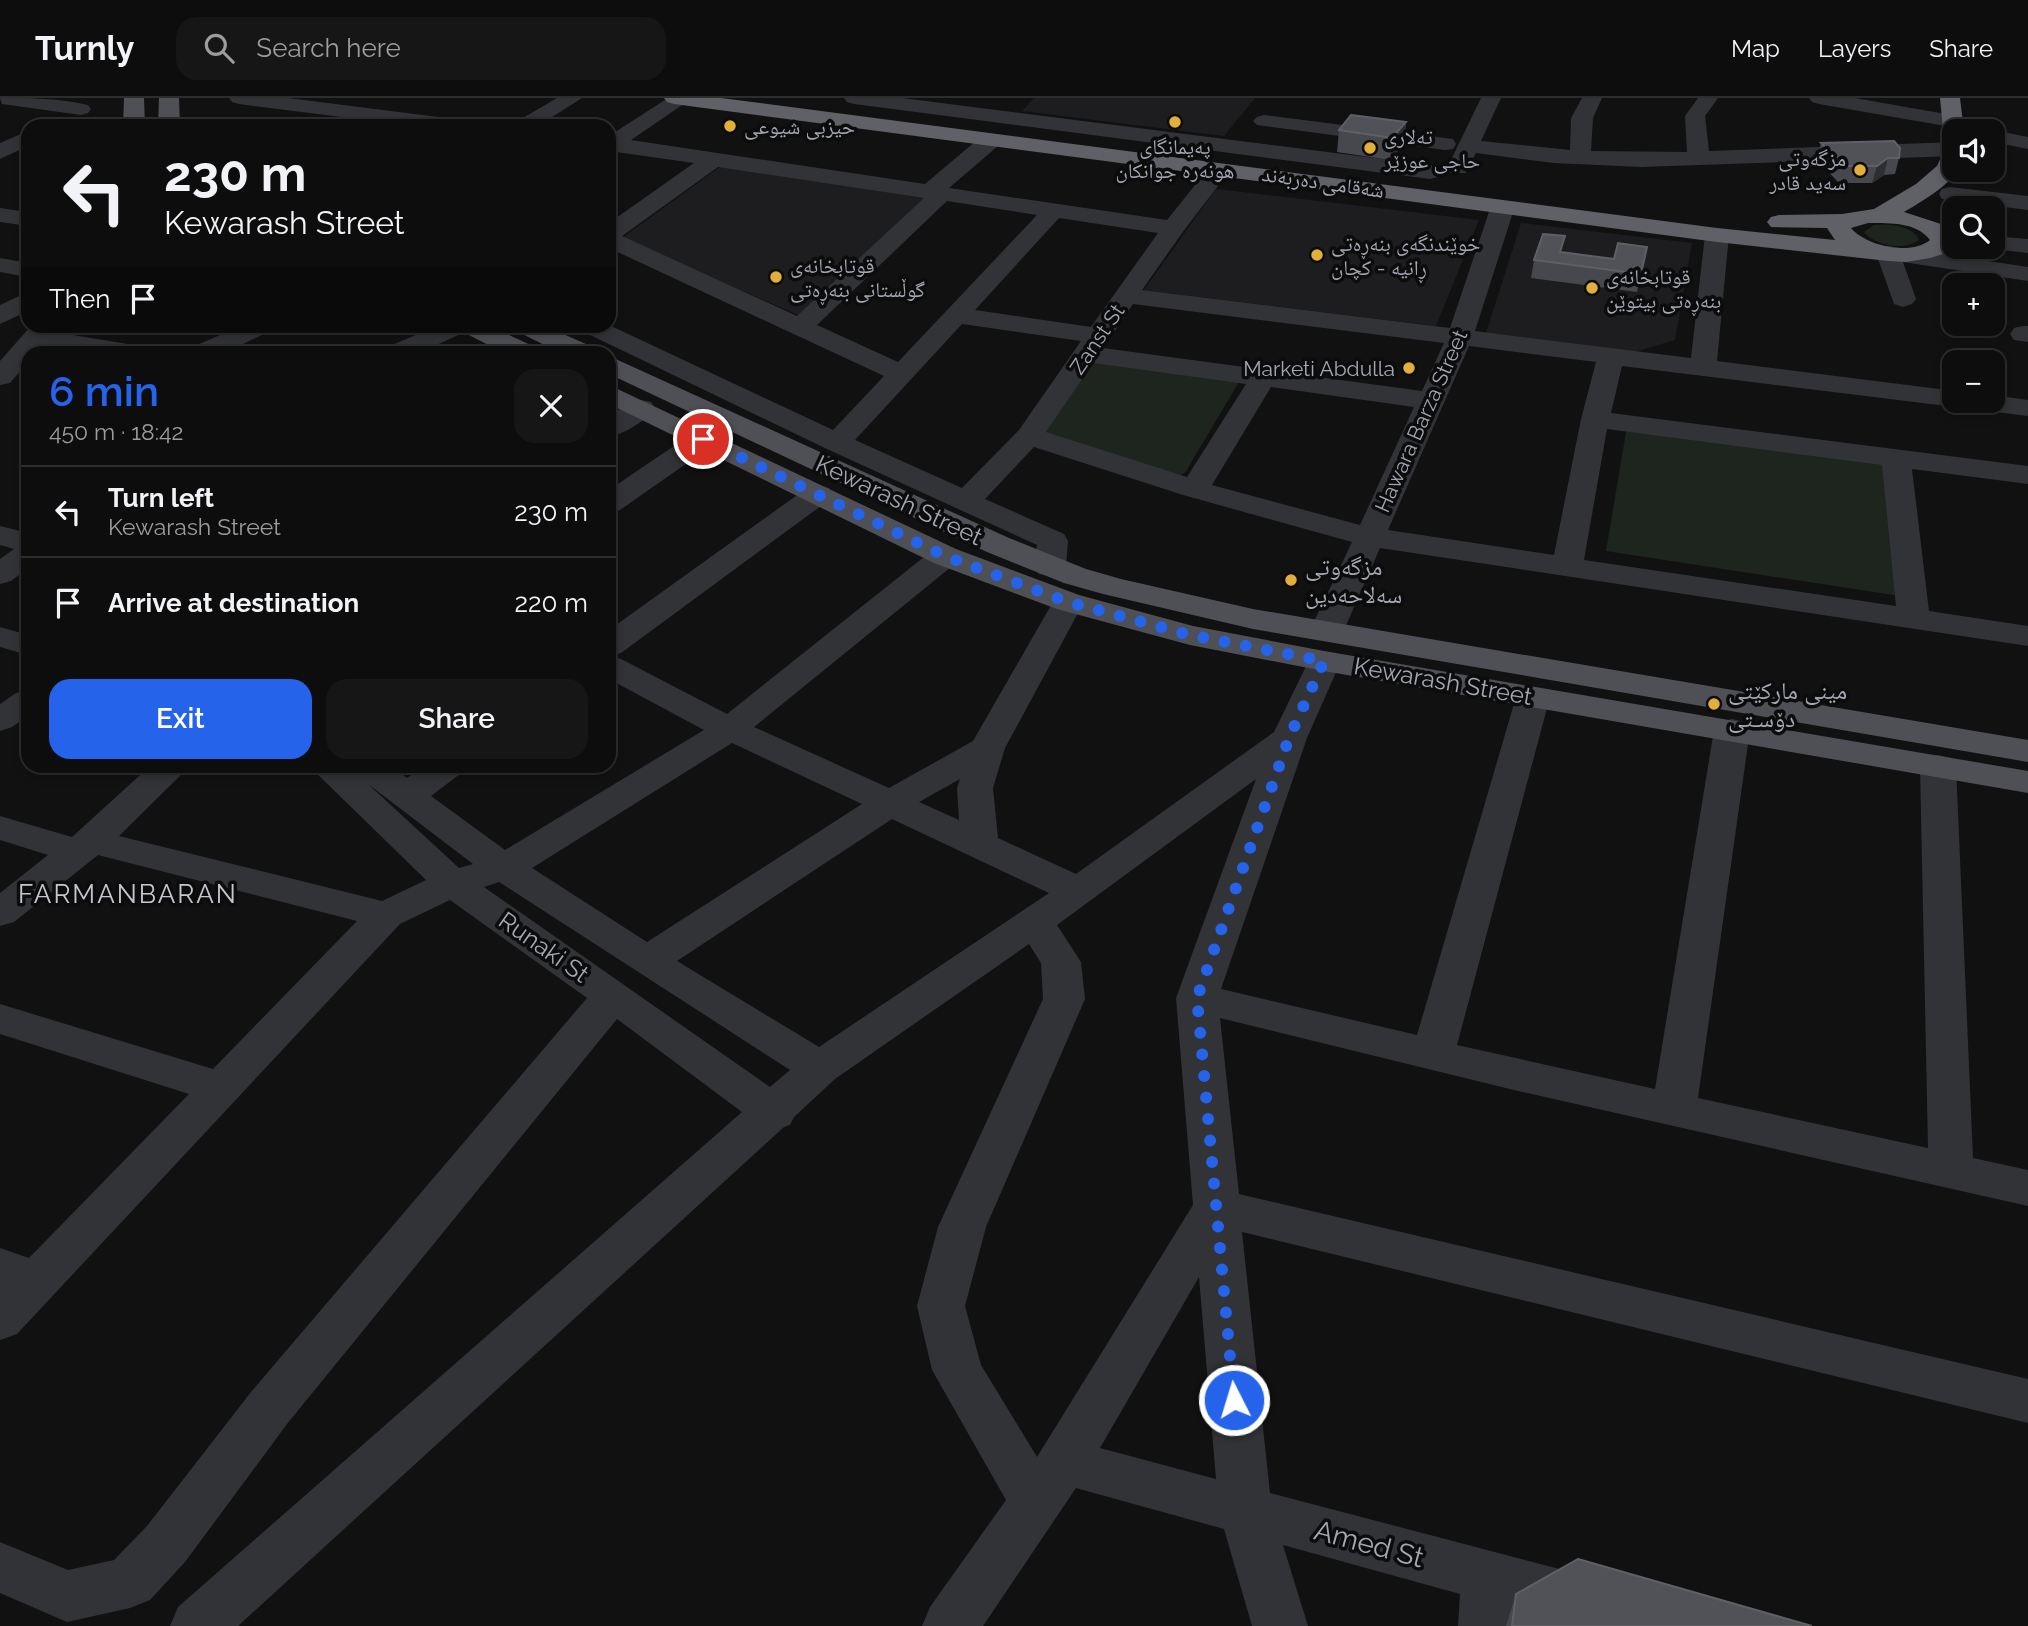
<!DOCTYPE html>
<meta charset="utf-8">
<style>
:root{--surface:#0d0d0e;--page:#161617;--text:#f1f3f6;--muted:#9a9c9e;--line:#2d2d2e;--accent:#2563eb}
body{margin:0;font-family:Raleway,"Noto Naskh Arabic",sans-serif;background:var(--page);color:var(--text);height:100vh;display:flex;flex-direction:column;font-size:26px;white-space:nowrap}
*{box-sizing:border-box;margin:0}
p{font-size:23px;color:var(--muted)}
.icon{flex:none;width:38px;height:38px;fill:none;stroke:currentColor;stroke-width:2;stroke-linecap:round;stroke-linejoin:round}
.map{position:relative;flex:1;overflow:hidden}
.details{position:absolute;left:21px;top:248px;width:595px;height:427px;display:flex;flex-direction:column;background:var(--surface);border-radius:21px;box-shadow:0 4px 10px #0003,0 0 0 2px var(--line)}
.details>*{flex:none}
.hud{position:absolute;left:21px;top:21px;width:595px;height:214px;border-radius:21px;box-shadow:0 4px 10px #0003,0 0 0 2px var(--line);background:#0d0d0e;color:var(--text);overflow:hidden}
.buttons{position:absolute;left:1942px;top:21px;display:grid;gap:14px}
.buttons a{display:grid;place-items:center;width:63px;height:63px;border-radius:14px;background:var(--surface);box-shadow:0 4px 10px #0003,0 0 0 2px var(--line);font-size:35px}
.pin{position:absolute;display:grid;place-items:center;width:60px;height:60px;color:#fff;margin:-30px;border:4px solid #fff;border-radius:50%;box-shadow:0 2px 7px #0007}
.me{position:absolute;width:77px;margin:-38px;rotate:355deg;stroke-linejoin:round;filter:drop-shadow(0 0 5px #0008)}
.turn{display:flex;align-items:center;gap:24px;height:147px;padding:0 28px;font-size:32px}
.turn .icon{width:91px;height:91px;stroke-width:2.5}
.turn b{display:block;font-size:49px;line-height:60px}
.then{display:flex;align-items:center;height:66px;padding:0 28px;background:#0003;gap:14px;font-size:26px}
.round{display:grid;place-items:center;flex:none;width:74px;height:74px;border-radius:21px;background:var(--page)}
.summary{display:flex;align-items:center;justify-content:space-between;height:119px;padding:0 28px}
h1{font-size:42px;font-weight:600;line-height:52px;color:var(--accent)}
.button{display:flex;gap:14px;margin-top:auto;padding:14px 28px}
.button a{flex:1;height:80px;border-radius:21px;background:var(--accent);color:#fff;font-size:28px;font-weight:600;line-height:80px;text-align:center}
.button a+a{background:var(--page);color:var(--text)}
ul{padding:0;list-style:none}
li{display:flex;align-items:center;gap:21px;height:91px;padding:0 28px;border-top:2px solid var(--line)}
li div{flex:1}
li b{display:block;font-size:26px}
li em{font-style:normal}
header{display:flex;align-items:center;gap:42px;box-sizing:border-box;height:98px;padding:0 35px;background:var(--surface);border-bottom:2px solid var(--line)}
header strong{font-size:33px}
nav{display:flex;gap:38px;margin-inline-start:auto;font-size:24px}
.search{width:490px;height:63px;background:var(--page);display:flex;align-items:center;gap:18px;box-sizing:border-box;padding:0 24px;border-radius:21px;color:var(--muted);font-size:26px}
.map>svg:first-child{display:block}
</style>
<header>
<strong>Turnly</strong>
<div class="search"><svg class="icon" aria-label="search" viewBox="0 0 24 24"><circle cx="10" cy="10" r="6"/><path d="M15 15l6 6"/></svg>Search here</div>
<nav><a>Map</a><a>Layers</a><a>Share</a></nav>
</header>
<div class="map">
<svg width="2028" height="1528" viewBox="0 0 2028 1528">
<rect width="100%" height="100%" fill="#111112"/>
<!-- built -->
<path fill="#1d1d1f" d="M1034,0H1255L1224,38L1022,13Z
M721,68L924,100L800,218L622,140Z
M1216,91L1479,122L1436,228L1144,192Z
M1521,125L1692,145L1675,242L1635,254L1486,235Z"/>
<!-- green -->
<path fill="#1e241e" d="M1874,127C1889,126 1913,127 1919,142C1905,153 1875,148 1864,134Z
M1088,264L1239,284L1185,375L1180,377L1044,335Z
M1627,328L1893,364L1900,498L1606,453Z"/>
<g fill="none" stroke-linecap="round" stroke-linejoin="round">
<!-- minor -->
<path fill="#323337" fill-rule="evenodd" d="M0,0C30,0 59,0 88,7L91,11L88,15L81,17L2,6Z
M229,0H288L462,22L469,24L473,28H412L239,6L232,4Z
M557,0H582L538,28H512L516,24Z
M668,0L691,1L631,42L925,86L983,37H999L1002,42L999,47L949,90L1167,122L1212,66H1228L1231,71L1182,135L1142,192L1450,230L1491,108L1495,103H1511L1515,108L1475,233L1691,260L1705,137L1709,132H1725L1729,137L1717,263L1955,293V303H1993V297L2028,302V318L1622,268L1611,315L2028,368V386L1912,371L1929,513L2028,528V548L1380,450L1344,532L1339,539L1327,542L1315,539L1310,532L1352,444L1183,397L1034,349L985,401L1064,436L1068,443L1066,469L1061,476L1050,478L1039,476L1034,469L1037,447L827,351L582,233L578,228L609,227L833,332L884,278L609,150V125L694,65L609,53V38ZM718,69L924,100L797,218L622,138ZM947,103L1037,117L898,264L817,227ZM1059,120L1158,135L1091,229L975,212ZM1133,206L1444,245L1422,293L1103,250ZM962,226L1081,243L1019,332L962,390L855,342ZM1469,248L1596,264L1581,321L1554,457L1388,432ZM1093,265L1246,286L1187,379L1046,334ZM1271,289L1414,309L1360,427L1212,387ZM1607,331L1882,367L1896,508L1584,462Z
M844,0H902L1430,67L1438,69L1441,74L1438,79L1430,81L854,6L847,4Z
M1481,0H1501L1481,43L1570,52L1571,20L1582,0H1602L1593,20L1591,53L1687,54L1685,18L1698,0H1718L1705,18L1709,53L1955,44V58L1641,69L1554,65L1476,55L1466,75H1450L1447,70Z
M1809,0H1855L1951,17L1958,19L1962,23L1958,27L1951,29L1819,6L1812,4Z
M1264,17L1445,40L1453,41L1456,46L1453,51L1445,52L1257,27L1253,23L1257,19Z
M1993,32L2028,39V51L1993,44V33H1986Z
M28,33V48L0,61V45Z
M1950,89L2028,98V112L1942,101L1939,96L1942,91Z
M0,110L28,114V128L0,124Z
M1993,138L2028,141V155L1985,150L1993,149Z
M1888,148L2028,169V183L1903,164L1916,201L1912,206L1903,209L1894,206L1876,155L1879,150Z
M0,160L28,165V179L0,174Z
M28,194V213L0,226V207Z
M31,228H58L54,234L140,248L149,250L153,256H88L42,248L35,256H28V264L10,285L0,287V263Z
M241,228H274L270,233L222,256H186L190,250Z
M437,228H471L467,233L417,256H381L385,250Z
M2023,228H2028V244L2014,242L2010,236L2014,230Z
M641,302L651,304L655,310C646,323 624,336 609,339V318L631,304Z
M703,332L713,335L717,341L713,347L620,412L609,415V392L693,335Z
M818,387L829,390L833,396L829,402L621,555L609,558L621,561L727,616L934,451L945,449L956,451L961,458L956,465L754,629L889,690L973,643L1057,497L1068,494L1079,497L1084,504L1005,650L993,690L998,740L1076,776L1274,634L1312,556L1324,553L1336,556L1341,563L1307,640L1221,891L1417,937L1516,599L1521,592L1533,589L1545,592L1550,599L1457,947L1655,991L1714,632L1719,624L1732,621L1745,624L1750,632L1698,1000L1928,1050L1920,668L1925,660L1938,657L1951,660L1956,668L1973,1060L2028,1072V1108L1518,993L1220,920L1239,1096L2028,1281V1325L1242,1134L1270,1395L1674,1501L1694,1509L1702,1528H1577L1515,1511L1514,1528H1458L1460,1496L1283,1447L1308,1528H1252L1224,1431L1076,1390L983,1528H922L930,1509L1006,1402L932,1272L917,1208L938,1129L1043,901L1041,865L1029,846L835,981L794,1019L790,1027L784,1029L238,1528H170L178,1509L742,1014L617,921L287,1326L185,1464L150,1502L130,1510L67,1524L0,1495V1444L68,1472L114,1462L147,1428L251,1294L587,900L450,802L400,826L17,1236L0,1242V1150L29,1160L189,996L0,936V906L213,971L357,823L98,757L14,824L0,828V795L48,757L0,742V718L72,739L150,668H190L119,738L382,803L426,782L309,668H391L407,680L423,668H465L460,676L431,698L505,752L704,632L609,581V532L807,390ZM732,645L862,706L647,844L532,770ZM960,681L957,690L959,722L919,704ZM1256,681L1176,900L1193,1107L1037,1359L981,1267L965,1208L986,1129L1085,901L1081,864L1057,827ZM368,686L473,766L459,770ZM892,721L1049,795L819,949L677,863ZM499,784L790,972L770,989L484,789ZM1199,1179L1216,1381L1100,1350Z
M0,428L28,435V470L11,483L0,486V461L14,451L0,447Z
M0,529L28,537V557L0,549Z
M28,592V618L12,629L0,633V606L16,595Z"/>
<!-- major -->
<path fill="#4e5056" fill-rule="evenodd" d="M124,0H144L145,28H123Z
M159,0H179L180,28H158Z
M457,228H490L537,250L541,256H506L461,233Z
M512,228H545L595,250L599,256H563L516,233Z
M609,258L1009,440L1086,471L1121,481L1253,511L2028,642V664L1253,531L1103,496L1064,485L987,454L609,276Z
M609,287L956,451L1079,497L1193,528L1324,553L2028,673V695L1324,573L1190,547L1057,511L934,465L609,306Z"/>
<!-- highway -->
<path fill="#5f6167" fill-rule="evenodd" d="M664,0H721L1717,130L1835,142L1827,130L1771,129L1767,124L1771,119L1779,117L1842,116L1874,111L1916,86L1937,68L1945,51L1940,0H1960L1964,33H1955C1955,45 1957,63 1956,72C1954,85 1916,107 1904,114L1941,126L1955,144L1943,156L1930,160L1906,164L1888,163L1717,144L674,6L667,4ZM1868,125C1889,125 1917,124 1930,142C1911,158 1866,148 1851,130Z"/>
</g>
<!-- wall -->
<path fill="#47484d" d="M1406,24L1404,46L1390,62L1337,54L1339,32Z
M1821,45L1899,60L1895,76L1884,77L1872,85H1839L1817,62Z
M1647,149L1637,194L1531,180L1534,162L1562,154L1614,161Z
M1516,1496L1812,1528H1506Z"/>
<!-- shaded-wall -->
<path fill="#2d2e31" d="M1406,24L1404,46L1390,62L1392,40Z
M1888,60L1884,77L1872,85L1877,68Z"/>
<!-- building -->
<path fill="#515258" stroke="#5e6066" stroke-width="2" d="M1351,17L1406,24L1392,40L1339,32Z
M401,21L435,28H391Z
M1894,43L1900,50L1899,60H1888L1877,68H1844L1821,45Z
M1543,136L1565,138L1560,154L1614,161L1618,145L1647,149L1641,176L1534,162Z
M1578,1461L1812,1528H1512L1516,1496Z"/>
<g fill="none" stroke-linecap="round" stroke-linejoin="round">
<!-- route -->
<path stroke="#2563eb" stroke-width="12" stroke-dasharray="0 21.6" d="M703,341L945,458L1068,504L1190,537L1324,563L1289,640L1197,900L1234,1302"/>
</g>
<!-- markers -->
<g fill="#e1af3a" stroke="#0c0c0d" stroke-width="2.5">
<circle cx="1175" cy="24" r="7"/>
<circle cx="730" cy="28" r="7"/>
<circle cx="1370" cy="50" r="7"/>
<circle cx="1860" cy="72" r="7"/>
<circle cx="1317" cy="157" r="7"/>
<circle cx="776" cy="179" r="7"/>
<circle cx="1592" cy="190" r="7"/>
<circle cx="1409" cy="270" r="7"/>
<circle cx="1291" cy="482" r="7"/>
<circle cx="1714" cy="606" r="7"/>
</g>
<g text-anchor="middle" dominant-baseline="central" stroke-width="7" stroke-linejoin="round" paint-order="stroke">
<!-- far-poi labels -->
<g font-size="21" fill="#a3a7b2" stroke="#0c0c0d" text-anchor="start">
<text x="744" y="28">حیزبی شیوعی</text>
<text x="1384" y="38">تەلاری<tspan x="1384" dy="24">حاجی عوزێر</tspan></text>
<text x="1175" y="48" text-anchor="middle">پەیمانگای<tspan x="1175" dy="24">هونەرە جوانکان</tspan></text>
<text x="1846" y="60" text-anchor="end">مزگەوتی<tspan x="1846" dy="24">سەید قادر</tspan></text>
<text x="1331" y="145">خوێندنگەی بنەڕەتی<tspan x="1331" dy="24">ڕانیە - کچان</tspan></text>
<text x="790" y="167">قوتابخانه‌ی<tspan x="790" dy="24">گوڵستانی بنه‌ڕه‌تی</tspan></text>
<text x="1606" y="178">قوتابخانەی<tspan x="1606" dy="24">بنەڕەتی بیتوێن</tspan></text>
<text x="1395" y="270" text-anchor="end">Marketi Abdulla</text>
</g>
<!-- far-street labels -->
<g font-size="21" fill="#a3a7b2" stroke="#0c0c0d">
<text transform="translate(1323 84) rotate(8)">شەقامی دەربەند</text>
<text transform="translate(1097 241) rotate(-56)">Zanst St</text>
<text transform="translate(1421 323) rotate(-66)">Hawara Barza Street</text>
</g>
<!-- street labels -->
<g font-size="24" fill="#a3a7b2" stroke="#0c0c0d">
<text transform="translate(899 402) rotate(25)">Kewarash Street</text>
<text transform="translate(1443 583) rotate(10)">Kewarash Street</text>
<text transform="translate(544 849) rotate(35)">Runaki St</text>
</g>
<!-- poi labels -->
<g font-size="24" fill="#a3a7b2" stroke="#0c0c0d" text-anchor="start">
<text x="1305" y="468">مزگەوتی<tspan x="1305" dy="28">سەلاحەدین</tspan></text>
<text x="1728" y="592">مینی مارکێتی<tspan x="1728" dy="28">دۆسـتی</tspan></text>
</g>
<!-- neighbourhood labels -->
<g font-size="26" letter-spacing="2" fill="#c4c6ce" stroke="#0c0c0d">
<text x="128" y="796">FARMANBARAN</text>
</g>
<!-- near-street labels -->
<g font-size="28" fill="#a3a7b2" stroke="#0c0c0d">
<text transform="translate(1369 1446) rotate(15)">Amed St</text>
</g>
</g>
</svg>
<div class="buttons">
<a><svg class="icon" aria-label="sound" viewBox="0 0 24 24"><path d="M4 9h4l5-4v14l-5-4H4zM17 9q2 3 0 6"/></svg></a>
<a><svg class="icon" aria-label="search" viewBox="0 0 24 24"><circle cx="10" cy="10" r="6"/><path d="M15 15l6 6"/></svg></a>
<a>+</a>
<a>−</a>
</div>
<div class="pin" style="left:703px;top:341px;background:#d93025"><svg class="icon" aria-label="arrive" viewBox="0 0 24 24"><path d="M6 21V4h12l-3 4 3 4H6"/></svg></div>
<svg class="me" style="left:1234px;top:1302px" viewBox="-20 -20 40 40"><circle r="17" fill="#2563eb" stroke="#fff" stroke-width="3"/><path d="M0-11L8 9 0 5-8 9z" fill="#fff"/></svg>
<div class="hud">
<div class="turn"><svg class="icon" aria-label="left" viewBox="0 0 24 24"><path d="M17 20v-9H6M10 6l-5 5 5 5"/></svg><div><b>230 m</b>Kewarash Street</div></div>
<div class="then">Then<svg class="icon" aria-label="arrive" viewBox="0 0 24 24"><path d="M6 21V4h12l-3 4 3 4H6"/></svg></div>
</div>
<section class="details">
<div class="summary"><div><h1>6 min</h1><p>450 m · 18:42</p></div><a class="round"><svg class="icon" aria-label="close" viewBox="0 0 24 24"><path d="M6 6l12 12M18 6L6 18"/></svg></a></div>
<ul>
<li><svg class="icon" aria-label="left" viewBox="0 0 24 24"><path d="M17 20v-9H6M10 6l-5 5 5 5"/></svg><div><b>Turn left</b><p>Kewarash Street</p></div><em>230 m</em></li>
<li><svg class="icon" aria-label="arrive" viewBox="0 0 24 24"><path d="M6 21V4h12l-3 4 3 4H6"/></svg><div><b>Arrive at destination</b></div><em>220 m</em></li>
</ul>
<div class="button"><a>Exit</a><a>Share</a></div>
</section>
</div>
